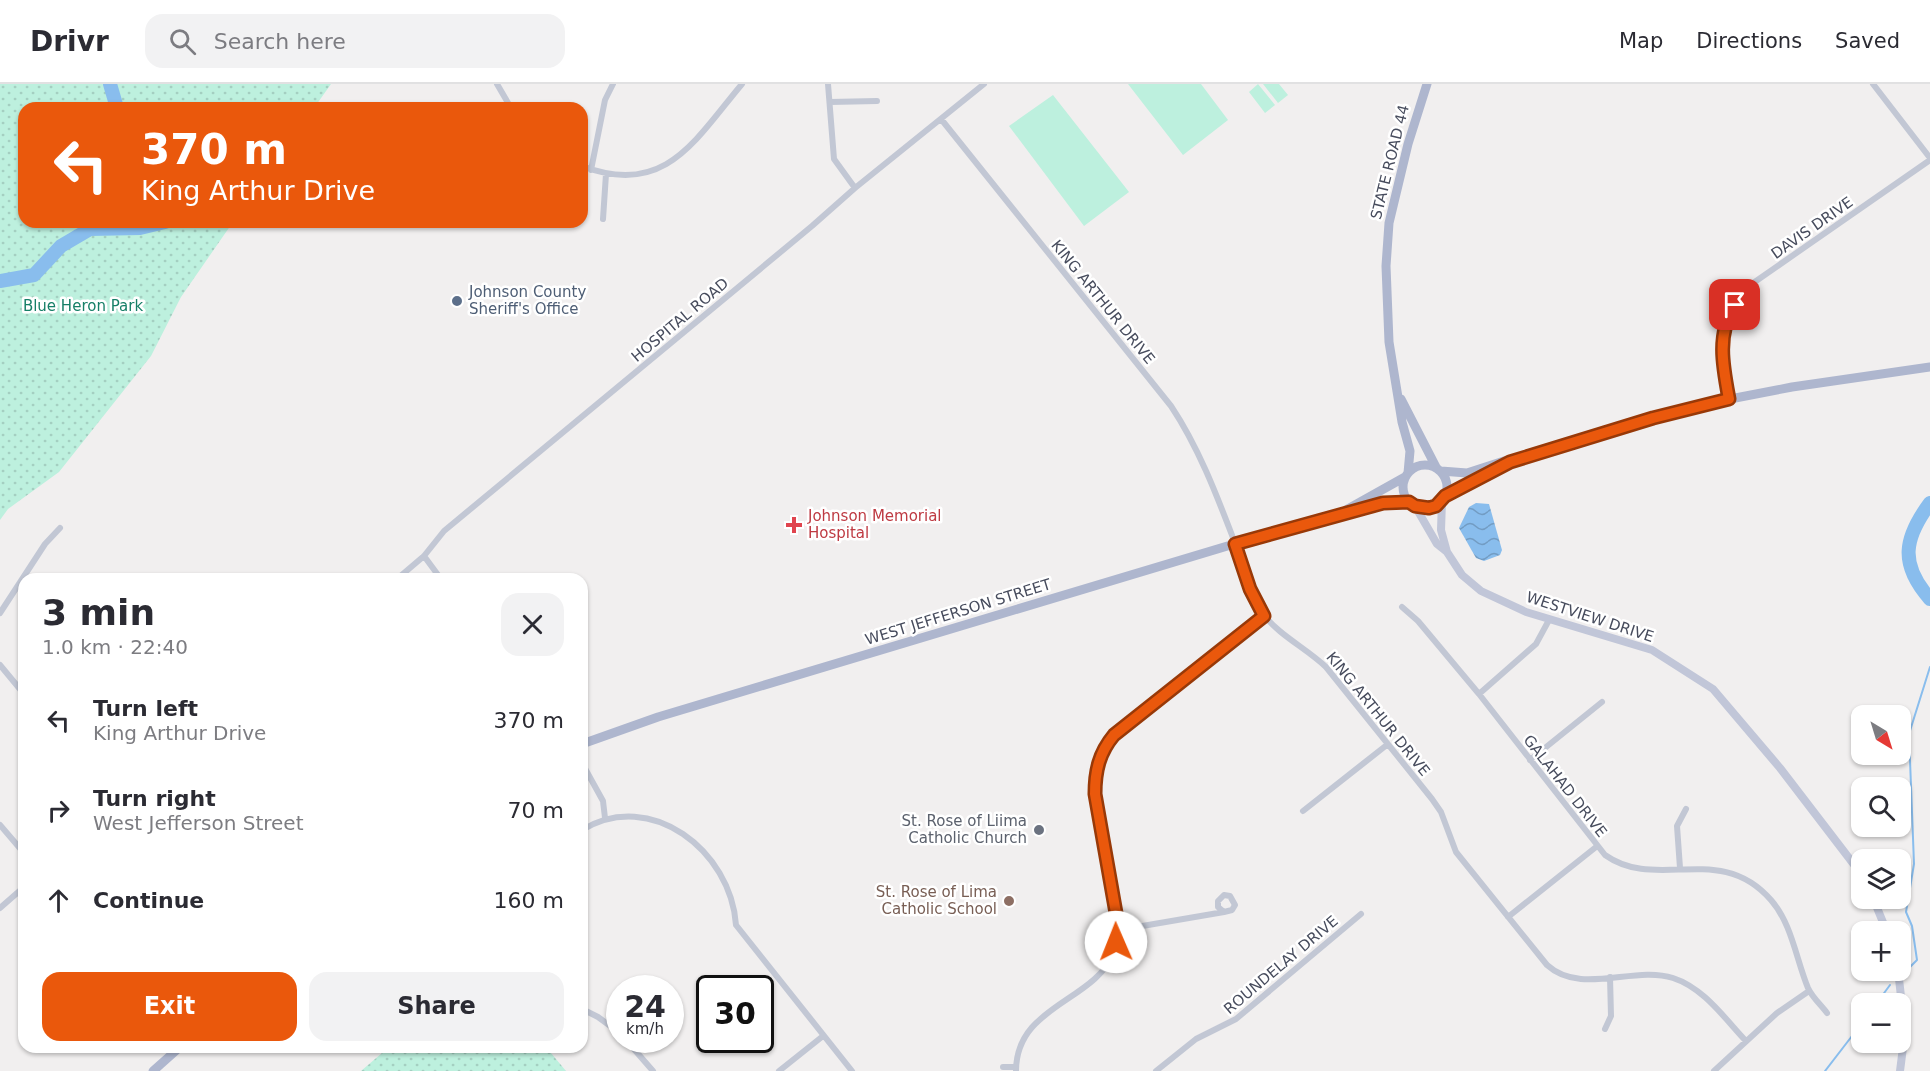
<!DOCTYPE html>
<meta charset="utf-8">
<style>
:root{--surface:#fff;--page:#f2f2f3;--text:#2b2b33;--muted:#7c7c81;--line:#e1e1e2;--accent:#ea580c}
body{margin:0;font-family:"DejaVu Sans",sans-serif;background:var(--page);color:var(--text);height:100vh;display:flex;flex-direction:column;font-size:22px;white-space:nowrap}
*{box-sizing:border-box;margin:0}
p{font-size:20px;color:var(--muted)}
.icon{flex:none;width:33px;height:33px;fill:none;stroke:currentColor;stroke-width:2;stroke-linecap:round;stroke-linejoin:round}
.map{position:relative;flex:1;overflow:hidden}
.details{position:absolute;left:18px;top:489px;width:570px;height:480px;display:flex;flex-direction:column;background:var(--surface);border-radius:18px;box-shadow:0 2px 4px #0004}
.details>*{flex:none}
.top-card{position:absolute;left:18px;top:18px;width:570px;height:126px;border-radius:18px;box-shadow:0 2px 4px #0004;background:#ea580c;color:#fff;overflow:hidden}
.needle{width:39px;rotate:142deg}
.tools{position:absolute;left:1851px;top:621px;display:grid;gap:12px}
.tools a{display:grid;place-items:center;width:60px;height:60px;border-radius:12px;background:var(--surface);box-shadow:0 2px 4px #0004;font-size:30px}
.speed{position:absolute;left:606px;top:891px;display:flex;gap:12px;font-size:30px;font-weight:700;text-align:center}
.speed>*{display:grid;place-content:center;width:78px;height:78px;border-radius:50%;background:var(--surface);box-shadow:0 2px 4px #0004;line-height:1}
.speed small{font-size:15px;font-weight:400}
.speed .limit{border:3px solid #111;border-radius:9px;background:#fff;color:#111}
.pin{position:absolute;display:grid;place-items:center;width:51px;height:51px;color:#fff;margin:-26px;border-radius:12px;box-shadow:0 3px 9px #0006}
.me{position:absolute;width:66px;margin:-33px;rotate:359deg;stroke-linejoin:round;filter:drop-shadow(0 0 4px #0008)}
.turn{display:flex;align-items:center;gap:21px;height:126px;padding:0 24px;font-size:27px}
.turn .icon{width:78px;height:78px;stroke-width:2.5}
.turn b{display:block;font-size:42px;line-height:51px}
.round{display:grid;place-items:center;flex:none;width:63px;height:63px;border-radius:18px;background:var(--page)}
.head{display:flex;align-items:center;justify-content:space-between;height:102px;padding:0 24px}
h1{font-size:36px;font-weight:600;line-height:45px}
.primary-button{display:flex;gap:12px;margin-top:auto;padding:12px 24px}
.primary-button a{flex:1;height:69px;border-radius:18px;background:var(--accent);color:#fff;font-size:24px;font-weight:600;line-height:69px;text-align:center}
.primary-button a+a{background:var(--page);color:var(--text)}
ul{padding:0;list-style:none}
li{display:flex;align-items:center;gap:18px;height:90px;padding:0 24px}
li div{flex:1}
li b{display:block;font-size:22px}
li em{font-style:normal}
header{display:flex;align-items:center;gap:36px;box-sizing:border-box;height:84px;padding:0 30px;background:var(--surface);border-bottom:2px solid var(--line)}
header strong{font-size:28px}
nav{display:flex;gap:33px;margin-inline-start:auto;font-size:21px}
.search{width:420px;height:54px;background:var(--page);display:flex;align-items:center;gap:15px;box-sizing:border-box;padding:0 21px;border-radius:18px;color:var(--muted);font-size:22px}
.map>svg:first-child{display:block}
</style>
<header>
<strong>Drivr</strong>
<div class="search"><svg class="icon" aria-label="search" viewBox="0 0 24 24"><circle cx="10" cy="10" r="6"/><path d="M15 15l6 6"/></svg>Search here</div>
<nav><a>Map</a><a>Directions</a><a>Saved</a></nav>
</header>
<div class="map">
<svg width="1930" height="987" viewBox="0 0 1930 987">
<defs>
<pattern id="park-dots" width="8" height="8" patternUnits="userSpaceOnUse" patternTransform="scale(1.5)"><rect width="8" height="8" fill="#bdf0de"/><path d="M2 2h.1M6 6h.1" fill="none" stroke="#a4cfc1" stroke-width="1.8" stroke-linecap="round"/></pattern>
<pattern id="water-waves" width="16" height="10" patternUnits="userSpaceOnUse" patternTransform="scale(1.5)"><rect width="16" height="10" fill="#89bded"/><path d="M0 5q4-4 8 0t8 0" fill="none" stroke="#729cc3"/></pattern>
</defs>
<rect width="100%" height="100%" fill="#f1efef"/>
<!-- park -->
<path fill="url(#park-dots)" d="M0,0H331L314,24H24V138H233L181,213L151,272L59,388L8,425L0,436Z
M389,963H546L566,987H361Z"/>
<!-- pitch -->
<path fill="#bdf0de" d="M1128,0H1201L1228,36L1183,71Z
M1258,0L1275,21L1265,29L1249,8Z
M1263,0H1279L1288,11L1278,19Z
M1053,11L1129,108L1084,142L1009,42Z"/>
<!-- water -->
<path fill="url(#water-waves)" d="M1476,419L1489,420L1502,466L1500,471L1484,477L1476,474L1459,444L1469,423Z"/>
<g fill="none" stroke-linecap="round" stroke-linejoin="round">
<!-- stream -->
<path stroke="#89bded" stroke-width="2" d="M1908,885L1917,876L1912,842L1906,828L1914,780L1909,650L1930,583
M1876,920L1890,901
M1825,987L1862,939"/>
<!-- river -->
<path stroke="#89bded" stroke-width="14" d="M110,0L117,24
M0,197L34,191L61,162L90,145L140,144L165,138
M1930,419C1904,454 1899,480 1930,515"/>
<!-- street -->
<path stroke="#c2c7d4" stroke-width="6" d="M497,0L511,24
M828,0L834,75L855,104
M1873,0L1930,74
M830,18L877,17
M941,35L1171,322C1199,364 1217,412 1235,459C1244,482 1248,509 1263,530C1280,552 1306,564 1326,583L1432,715L1441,728L1456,768L1547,881C1581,912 1634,881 1673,894C1704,904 1725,935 1746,957
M582,82C665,114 695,56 742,0
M591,86L605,16L613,0
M603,135L606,90
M1729,315C1721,270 1716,242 1746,204L1930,76
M424,472L441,495
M397,495L424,472L444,447L812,142L855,104L984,0
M1402,523L1418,537L1479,610L1605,771C1657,808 1720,757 1771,816C1792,840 1796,875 1808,904C1812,913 1821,921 1827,929
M0,529L45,460L60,444
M0,581L24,610
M1479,610L1536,560L1549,536
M1530,676L1602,618
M582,679L603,717L605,734
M1303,727L1388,660
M0,741L24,769
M582,746C651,704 731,767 736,841L852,987
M1680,784L1677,742L1686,725
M0,824L24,803
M1508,833L1596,763
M1119,846L1224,828L1218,823V817L1224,811L1230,812L1235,821L1232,826L1224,828
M582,925L598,933L620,949
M1605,945L1611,932L1610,893
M626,956L653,987
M1003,983H1016
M779,987L823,952
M1016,987C1016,921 1095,918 1114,868C1127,835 1102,747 1095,710C1095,681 1102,662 1124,643L1264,532
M1156,987L1196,955L1236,935L1361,830
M1714,987L1777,929L1809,907"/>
<!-- secondary -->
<path stroke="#c1c6d8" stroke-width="8" d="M1442,417L1441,446L1447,468
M1415,422L1437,460L1447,468L1462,491L1481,507L1526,528L1652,566L1713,605L1780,684L1862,791
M1873,814L1887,848
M1898,886L1905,948L1900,987"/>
<!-- primary -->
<path stroke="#aeb6ce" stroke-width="9" d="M1401,315L1436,383
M1403 403a22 22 0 1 1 44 0a22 22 0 1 1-44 0Z
M1441,387L1467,389L1504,377L1510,378L1699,321L1792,303L1930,283
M1408,389L1410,367L1402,338L1389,258L1386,182L1389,139L1408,60L1427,0
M1445,412L1510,378
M1346,426L1405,393
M582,660L658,633L1294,442L1383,419L1409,418
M153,987L180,963"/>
</g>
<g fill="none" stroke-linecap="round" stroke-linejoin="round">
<defs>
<path id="route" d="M1116,858L1119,846L1095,710C1095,687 1099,669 1114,651L1264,532L1250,505L1235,460L1383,419L1409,418L1415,422L1429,424L1436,422L1445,412L1510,378L1653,334L1729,315C1723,283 1716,250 1735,221"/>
</defs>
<!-- route casing -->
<use href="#route" stroke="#983908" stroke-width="15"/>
<!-- route -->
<use href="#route" stroke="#ea580c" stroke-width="10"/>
</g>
<!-- markers -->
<circle fill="#5c6f8a" stroke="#fff" stroke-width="2" cx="457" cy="217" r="6"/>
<path fill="#e0444e" stroke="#fff" stroke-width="2" d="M791 432h6v6h6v6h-6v6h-6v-6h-6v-6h6z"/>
<circle fill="#6b7280" stroke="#fff" stroke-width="2" cx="1039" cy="746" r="6"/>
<circle fill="#8d6e63" stroke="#fff" stroke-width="2" cx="1009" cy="817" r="6"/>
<g text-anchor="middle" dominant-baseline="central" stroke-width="5" stroke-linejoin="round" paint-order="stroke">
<!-- street labels -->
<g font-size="15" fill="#474c5d" stroke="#fff">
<text transform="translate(1390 78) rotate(-76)">STATE ROAD 44</text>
<text transform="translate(1812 144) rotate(-35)">DAVIS DRIVE</text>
<text transform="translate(1103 218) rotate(51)">KING ARTHUR DRIVE</text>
<text transform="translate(680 236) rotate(-40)">HOSPITAL ROAD</text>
<text transform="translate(958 528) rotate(-17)">WEST JEFFERSON STREET</text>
<text transform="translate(1590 533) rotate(18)">WESTVIEW DRIVE</text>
<text transform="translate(1378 630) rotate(51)">KING ARTHUR DRIVE</text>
<text transform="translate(1565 702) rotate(52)">GALAHAD DRIVE</text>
<text transform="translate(1281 881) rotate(-40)">ROUNDELAY DRIVE</text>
</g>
<!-- service labels -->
<g font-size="15" fill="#4e5e75" stroke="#fff" text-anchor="start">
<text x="469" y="208">Johnson County<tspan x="469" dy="17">Sheriff's Office</tspan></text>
</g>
<!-- park labels -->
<g font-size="15" fill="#167f67" stroke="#fff">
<text x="83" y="222">Blue Heron Park</text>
</g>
<!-- health labels -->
<g font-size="15" fill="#be3a42" stroke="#fff" text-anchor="start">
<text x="808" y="432">Johnson Memorial<tspan x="808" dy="17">Hospital</tspan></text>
</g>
<!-- worship labels -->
<g font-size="15" fill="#5b616d" stroke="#fff" text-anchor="end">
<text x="1027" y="737">St. Rose of Liima<tspan x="1027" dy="17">Catholic Church</tspan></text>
</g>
<!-- education labels -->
<g font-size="15" fill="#785e54" stroke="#fff" text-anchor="end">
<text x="997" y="808">St. Rose of Lima<tspan x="997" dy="17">Catholic School</tspan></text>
</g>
</g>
</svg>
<div class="tools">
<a><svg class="needle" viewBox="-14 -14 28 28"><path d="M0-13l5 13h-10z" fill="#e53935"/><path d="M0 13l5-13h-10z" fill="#7c7c81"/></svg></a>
<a><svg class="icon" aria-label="search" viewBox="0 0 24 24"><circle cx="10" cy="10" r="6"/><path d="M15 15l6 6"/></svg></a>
<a><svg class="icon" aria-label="layers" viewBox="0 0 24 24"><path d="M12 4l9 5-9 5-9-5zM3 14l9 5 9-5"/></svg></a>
<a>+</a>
<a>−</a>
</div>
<div class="speed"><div>24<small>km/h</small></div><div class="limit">30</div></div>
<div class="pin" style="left:1735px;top:221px;background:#d93025"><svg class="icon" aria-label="arrive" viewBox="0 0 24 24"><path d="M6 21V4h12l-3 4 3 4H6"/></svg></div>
<svg class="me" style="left:1116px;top:858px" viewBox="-20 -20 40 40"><circle r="19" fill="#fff"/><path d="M0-13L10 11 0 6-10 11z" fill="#ea580c"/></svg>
<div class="top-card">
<div class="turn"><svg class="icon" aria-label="left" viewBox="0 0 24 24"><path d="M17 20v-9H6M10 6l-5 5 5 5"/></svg><div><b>370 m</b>King Arthur Drive</div></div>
</div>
<section class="details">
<div class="head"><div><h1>3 min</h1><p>1.0 km · 22:40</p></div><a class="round"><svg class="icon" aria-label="close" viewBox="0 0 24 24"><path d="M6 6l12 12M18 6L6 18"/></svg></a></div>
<ul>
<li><svg class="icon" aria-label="left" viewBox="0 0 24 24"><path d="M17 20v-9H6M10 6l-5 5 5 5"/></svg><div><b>Turn left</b><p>King Arthur Drive</p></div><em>370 m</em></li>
<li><svg class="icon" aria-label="right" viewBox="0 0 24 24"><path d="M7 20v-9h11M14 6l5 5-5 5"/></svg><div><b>Turn right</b><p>West Jefferson Street</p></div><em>70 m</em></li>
<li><svg class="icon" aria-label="ahead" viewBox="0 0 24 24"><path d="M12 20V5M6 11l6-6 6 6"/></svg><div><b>Continue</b></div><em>160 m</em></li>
</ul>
<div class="primary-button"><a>Exit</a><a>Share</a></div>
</section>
</div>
